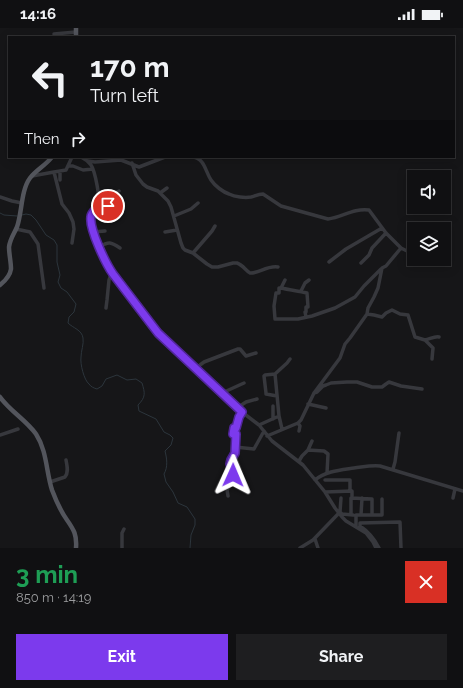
<!DOCTYPE html>
<meta charset="utf-8">
<style>
:root{--surface:#101012;--page:#1e1e20;--text:#f1f3f6;--muted:#9c9d9f;--line:#303032;--accent:#7c3aed}
body{margin:0;font-family:Raleway,sans-serif;background:var(--page);color:var(--text);height:100vh;display:flex;flex-direction:column;font-size:15px;white-space:nowrap}
*{box-sizing:border-box;margin:0}
p{font-size:13px;color:var(--muted)}
.icon{flex:none;width:22px;height:22px;fill:none;stroke:currentColor;stroke-width:2;stroke-linecap:round;stroke-linejoin:round}
.map{position:relative;height:520px;overflow:hidden}
.sheet{display:flex;flex-direction:column;background:var(--surface);flex:1}
.sheet>*{flex:none}
.guide{position:absolute;left:8px;top:8px;width:447px;height:122px;border-radius:0px;box-shadow:0 2px 10px #0003,0 0 0 1px var(--line);background:#101012;color:var(--text);overflow:hidden}
.controls{position:absolute;left:407px;top:142px;display:grid;gap:8px}
.controls a{display:grid;place-items:center;width:44px;height:44px;border-radius:0px;background:var(--surface);box-shadow:0 2px 10px #0003,0 0 0 1px var(--line);font-size:20px}
.pin{position:absolute;display:grid;place-items:center;width:34px;height:34px;color:#fff;margin:-17px;border:2px solid #fff;border-radius:50%;box-shadow:0 1px 4px #0007}
.me{position:absolute;width:44px;margin:-22px;rotate:1deg;stroke-linejoin:round;filter:drop-shadow(0 0 3px #0008)}
.turn{display:flex;align-items:center;gap:14px;height:84px;padding:0 16px;font-size:18px}
.turn .icon{width:52px;height:52px;stroke-width:2.5}
.turn b{display:block;font-size:28px;line-height:34px}
.then{display:flex;align-items:center;height:38px;padding:0 16px;background:#0003;gap:8px;font-size:15px}
.round{display:grid;place-items:center;flex:none;width:42px;height:42px;border-radius:0px;background:var(--page)}
.overview{display:flex;align-items:center;justify-content:space-between;height:68px;padding:0 16px}
h1{font-size:24px;font-weight:700;line-height:30px;color:#1e9e55}
.cta{display:flex;gap:8px;margin-top:auto;padding:8px 16px}
.cta a{flex:1;height:46px;border-radius:0px;background:var(--accent);color:#fff;font-size:16px;font-weight:700;line-height:46px;text-align:center}
.cta a+a{background:var(--page);color:var(--text)}
.status{display:flex;justify-content:space-between;align-items:center;height:28px;padding:0 20px;background:var(--surface);direction:ltr}
.status svg{height:11px;fill:currentColor}
.map>svg:first-child{display:block}
</style>
<div class="status"><b>14:16</b><svg viewBox="0 0 49 12"><path d="M0 12V9h3v3zM5 12V6h3v6zM10 12V3h3v9zM15 12V0h3v12zM26 1h20v11H26zM47 4h2v5h-2z"/></svg></div>
<div class="map">
<svg width="463" height="520" viewBox="0 0 463 520">
<rect width="100%" height="100%" fill="#161618"/>
<g fill="none" stroke-linecap="round" stroke-linejoin="round">
<!-- stream -->
<path stroke="#2c353c" stroke-width="1" d="M0,185L4,187L17,188
M22,187L26,186L31,187L36,192L46,207L54,212L57,217V234L60,247L58,254L61,260L67,264L76,276L74,284L69,289L68,295C73,300 82,302 83,310C84,316 81,323 81,329C80,336 84,352 89,356C91,359 94,360 97,361L102,358L106,351L117,347L127,352L136,351L142,355C145,365 146,369 138,377L139,383L156,391L164,404L170,407L173,410L171,417L165,423C167,431 168,439 164,446L166,454L173,464L178,475L187,479L195,491V497L191,507L190,520"/>
<!-- minor -->
<path stroke="#37383d" stroke-width="3.5" d="M54,6L76,4
M81,129C85,131 88,133 91,137C95,143 101,172 98,179C95,186 90,185 91,195C92,203 96,211 99,218C103,228 107,237 113,246L163,310L197,341L238,381L259,397L272,413L303,437L325,464L335,480L342,489L346,493L366,505L373,514L376,520
M193,129C205,131 205,143 211,152C215,158 223,164 229,166C235,169 245,170 251,169C255,168 258,166 263,166L281,178L328,191C343,189 353,180 369,182L386,205L401,220
M88,133L95,134L121,132L139,139L165,129
M132,135L136,147L143,156L147,159L158,163L168,173L171,179L181,215L183,220L185,222L193,225L207,236L212,239H218L233,235H237C243,237 246,243 250,245C257,246 268,237 278,239
M68,138H73L83,142L93,141
M60,143V152
M54,144L66,142L72,129
M32,148L54,144L62,176L69,185L73,194L74,201L72,215
M160,165L167,160
M0,169L12,173L22,175
M98,179L109,178L107,168L119,163
M174,188L191,181L198,175
M16,201L30,204L38,216L44,260
M93,204L105,203
M165,204L177,202
M99,219C109,213 111,214 120,220
M193,225L212,203L215,198
M329,234L346,221L382,200
M361,235L369,227L372,220L386,205
M285,252L281,260H279V265H276L274,278L275,291H298L312,288L335,280L355,269L364,258L381,241
M281,260C290,262 298,263 307,265L308,279H306V284H305L306,289
M301,263L305,255L309,252
M106,280L107,272L109,252L110,249L113,246
M367,286L374,287L382,289L386,285L392,282L400,286L408,287L415,309L425,312L433,320L432,331
M425,312C430,311 435,308 439,309
M197,341L200,337L204,334L238,321H240L246,328L256,325
M275,346L287,335L290,331
M222,365L244,355
M314,365L317,364L323,358L326,357L331,355L347,354H357L372,359H382L386,356L389,354L401,358L422,361
M308,376L326,380
M273,378V391
M237,380L246,374L257,371
M279,388L282,401
M298,395L300,398L299,403
M259,397L279,388L275,346L265,347L264,348L266,365V366L277,368
M0,407L18,401
M267,408L298,395L301,392L314,365L340,330L345,316L350,310L367,286L368,280L374,269L378,260L382,240L386,238L401,220L411,225V226
M235,419L254,421L264,403
M308,422L324,423L328,426L327,445
M299,433L302,428L308,422L312,413
M393,441L395,434L399,405
M315,452C326,443 341,442 354,440C363,439 371,437 380,438L463,463
M325,452H350V463
M50,454L65,449C69,444 67,438 66,432
M325,464L352,463V468
M228,468L227,462L232,454L233,447L230,434L235,425L236,407L233,406L235,400H236L239,389L242,384
M341,470L340,484L342,486L353,487
M453,470L455,461
M351,487V470L372,471V487
M361,487L362,470
M356,498V487H382V471
M315,511L318,520
M122,520V505L124,501
M300,520L313,512L339,485
M379,520C374,510 369,504 360,498V495L400,494L401,520"/>
<!-- major -->
<path stroke="#53555c" stroke-width="4.5" d="M76,0V9
M0,257C5,253 10,248 11,241C11,234 9,226 9,219C10,211 14,206 17,199C22,185 21,162 30,150C36,142 46,137 52,129
M0,369C10,383 26,392 36,406C47,423 46,443 52,462C55,470 62,485 67,492C74,502 77,507 76,520"/>
</g>
<g fill="none" stroke-linecap="round" stroke-linejoin="round">
<defs>
<path id="route" d="M108,178L98,179C95,182 91,185 91,189C89,201 106,236 113,246L158,305L242,384L239,389L236,400H234L233,406H236L235,425L231,432L230,436L233,447"/>
</defs>
<!-- route casing -->
<use href="#route" stroke="#51269a" stroke-width="10"/>
<!-- route -->
<use href="#route" stroke="#7c3aed" stroke-width="7"/>
</g>
</svg>
<div class="controls">
<a><svg class="icon" aria-label="sound" viewBox="0 0 24 24"><path d="M4 9h4l5-4v14l-5-4H4zM17 9q2 3 0 6"/></svg></a>
<a><svg class="icon" aria-label="layers" viewBox="0 0 24 24"><path d="M12 4l9 5-9 5-9-5zM3 14l9 5 9-5"/></svg></a>
</div>
<div class="pin" style="left:108px;top:178px;background:#d93025"><svg class="icon" aria-label="arrive" viewBox="0 0 24 24"><path d="M6 21V4h12l-3 4 3 4H6"/></svg></div>
<svg class="me" style="left:233px;top:447px" viewBox="-20 -20 40 40"><path d="M0-17L14 15 0 8-14 15z" fill="#7c3aed" stroke="#fff" stroke-width="4"/></svg>
<div class="guide">
<div class="turn"><svg class="icon" aria-label="left" viewBox="0 0 24 24"><path d="M17 20v-9H6M10 6l-5 5 5 5"/></svg><div><b>170 m</b>Turn left</div></div>
<div class="then">Then<svg class="icon" aria-label="right" viewBox="0 0 24 24"><path d="M7 20v-9h11M14 6l5 5-5 5"/></svg></div>
</div>
</div>
<section class="sheet">
<div class="overview"><div><h1>3 min</h1><p>850 m · 14:19</p></div><a class="round" style="background:#d93025;color:#fff"><svg class="icon" aria-label="close" viewBox="0 0 24 24"><path d="M6 6l12 12M18 6L6 18"/></svg></a></div>
<div class="cta"><a>Exit</a><a>Share</a></div>
</section>
